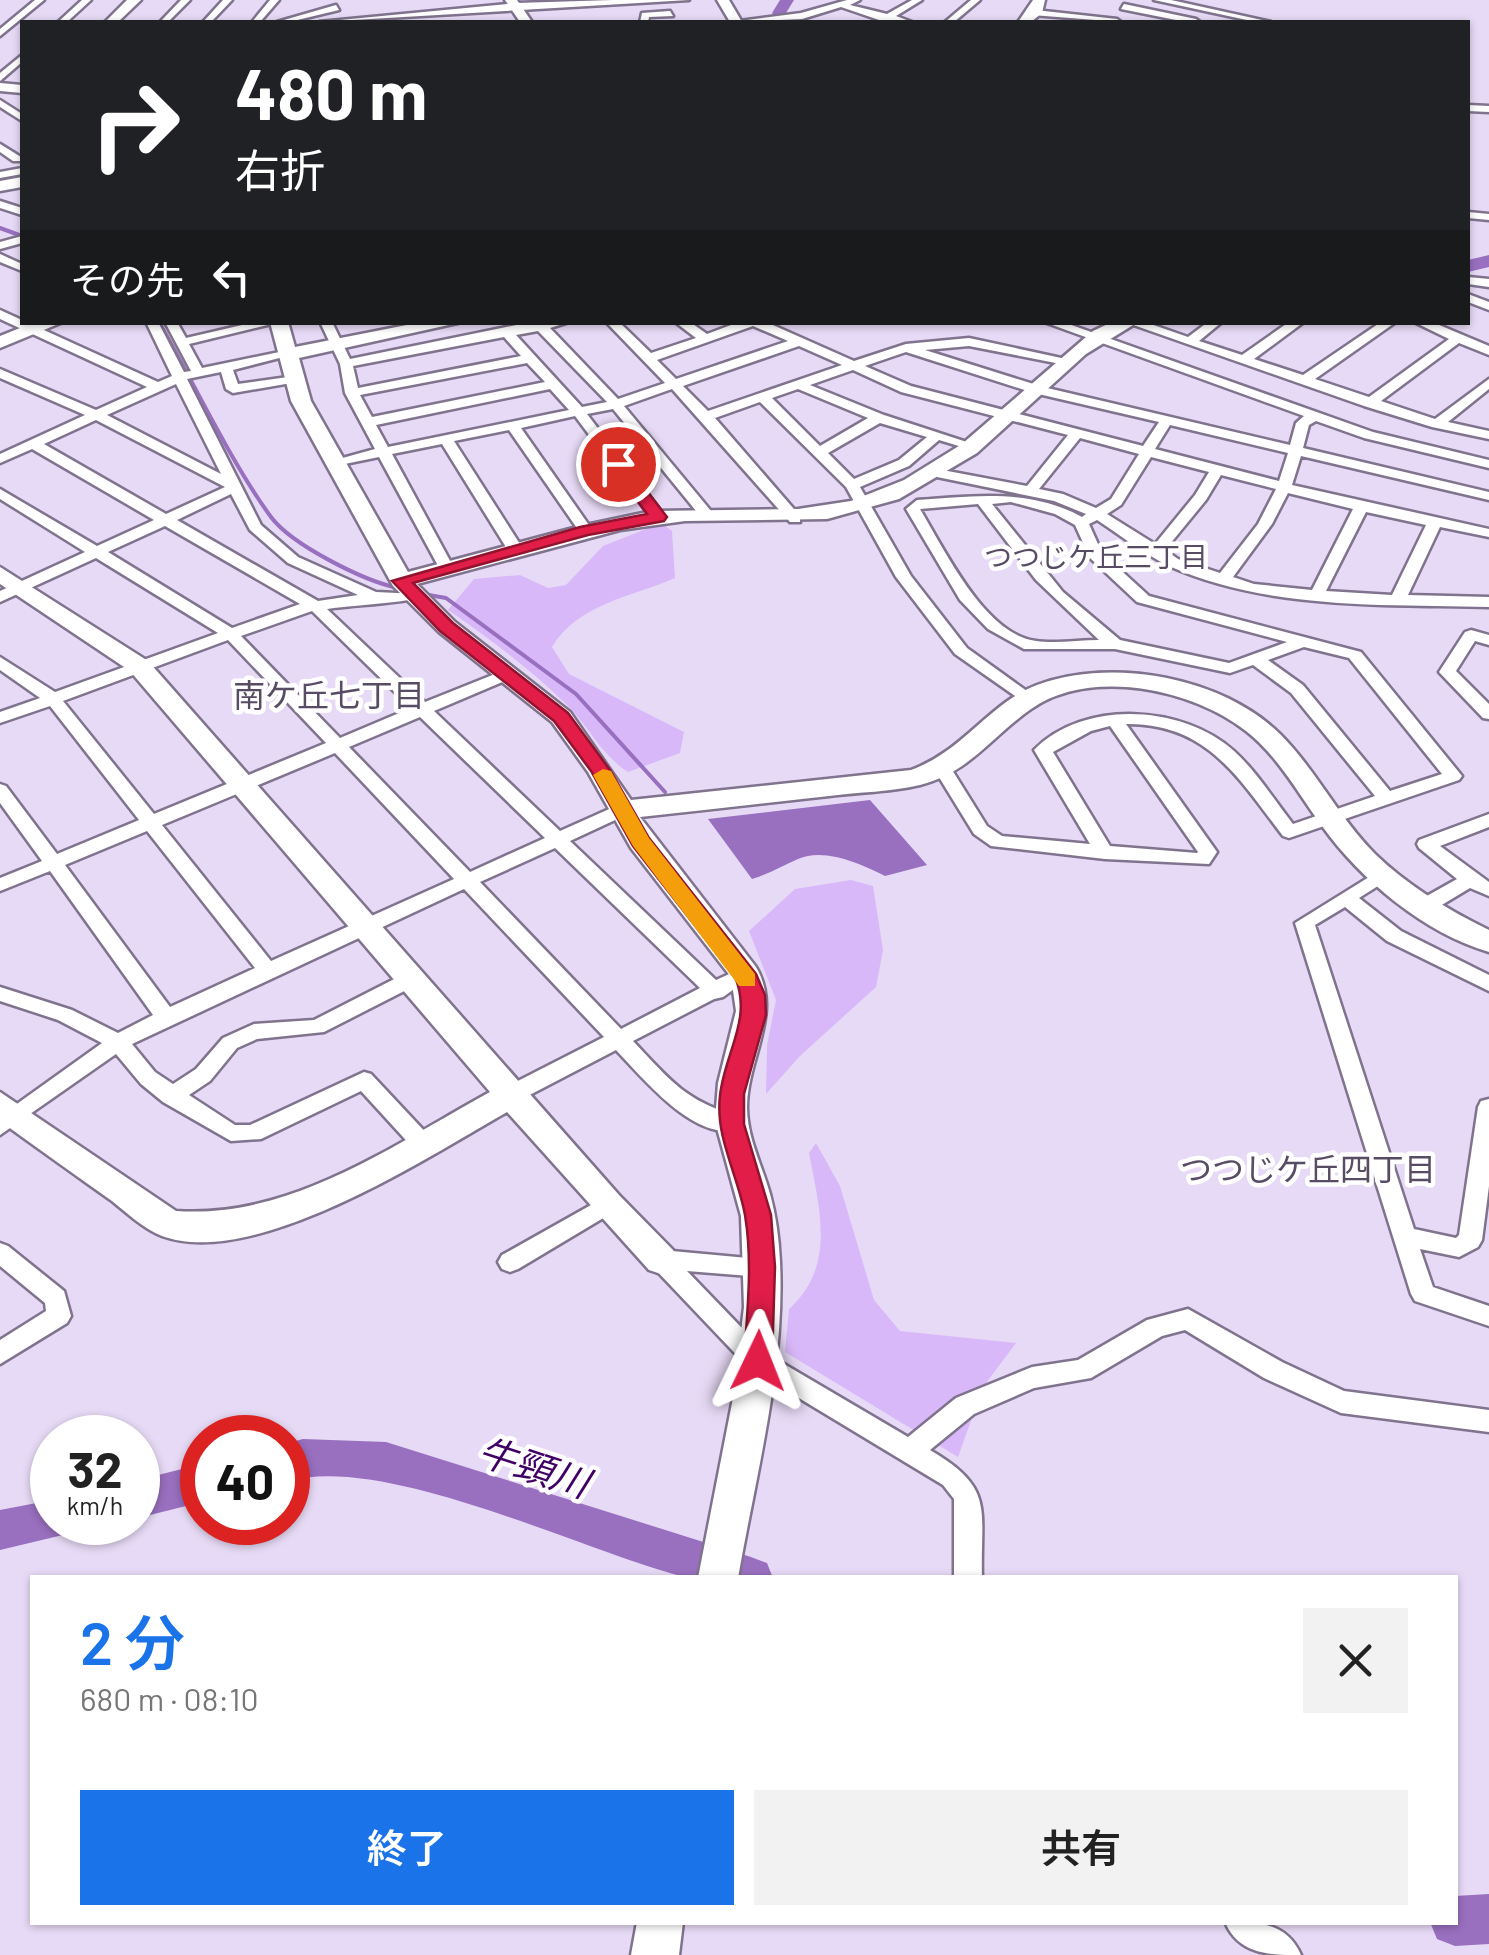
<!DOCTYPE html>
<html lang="ja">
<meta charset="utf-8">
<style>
:root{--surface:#fff;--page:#f2f2f2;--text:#222;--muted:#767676;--accent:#1a73e8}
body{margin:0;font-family:Barlow,"Noto Sans JP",sans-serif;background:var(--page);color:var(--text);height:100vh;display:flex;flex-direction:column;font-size:38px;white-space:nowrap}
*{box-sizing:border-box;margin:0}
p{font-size:32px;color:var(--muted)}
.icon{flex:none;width:55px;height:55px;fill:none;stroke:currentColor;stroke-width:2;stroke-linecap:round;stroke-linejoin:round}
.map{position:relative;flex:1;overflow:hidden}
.drawer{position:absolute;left:30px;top:1575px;width:1428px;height:350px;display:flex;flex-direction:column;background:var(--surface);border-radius:0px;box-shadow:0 2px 8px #0004}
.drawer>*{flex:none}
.guide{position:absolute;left:20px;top:20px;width:1450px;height:305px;border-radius:0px;box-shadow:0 2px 8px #0004;background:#202124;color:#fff;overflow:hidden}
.speed{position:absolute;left:30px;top:1415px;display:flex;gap:20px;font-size:50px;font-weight:700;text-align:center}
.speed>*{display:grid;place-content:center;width:130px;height:130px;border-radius:50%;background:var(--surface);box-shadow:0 2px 8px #0004;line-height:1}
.speed small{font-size:25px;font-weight:400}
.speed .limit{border:15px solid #d22;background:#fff;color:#111}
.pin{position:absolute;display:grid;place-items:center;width:85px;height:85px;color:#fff;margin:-42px;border:5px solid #fff;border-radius:50%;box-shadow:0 2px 10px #0007}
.me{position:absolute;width:110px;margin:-55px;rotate:2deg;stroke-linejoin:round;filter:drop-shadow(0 0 8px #0008)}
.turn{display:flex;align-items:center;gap:35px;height:210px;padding:0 50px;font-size:45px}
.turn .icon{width:130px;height:130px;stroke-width:2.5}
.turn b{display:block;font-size:70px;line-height:85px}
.then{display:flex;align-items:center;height:95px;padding:0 50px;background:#0003;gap:20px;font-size:38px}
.round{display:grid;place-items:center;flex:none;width:105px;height:105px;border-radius:0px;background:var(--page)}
.headline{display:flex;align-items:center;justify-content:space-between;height:170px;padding:0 50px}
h1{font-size:60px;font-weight:600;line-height:75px;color:var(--accent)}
.action{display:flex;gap:20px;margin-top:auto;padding:20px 50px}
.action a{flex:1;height:115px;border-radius:0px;background:var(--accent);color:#fff;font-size:40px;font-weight:600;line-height:115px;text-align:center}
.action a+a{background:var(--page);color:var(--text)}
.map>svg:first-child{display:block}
</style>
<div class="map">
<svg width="1489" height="1955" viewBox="0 0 1489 1955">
<rect width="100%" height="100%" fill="#e7daf6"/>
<!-- green -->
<path fill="#d9b8f9" d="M661,523L672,531L675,578C631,597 578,604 552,647L569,674L684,732L680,753L628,772C600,754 589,726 565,703C529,668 490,639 448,610L474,579L520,575L548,588L566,585L603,546Z
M851,880L873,886L883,950L876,987L800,1056L766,1094L767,1045L776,1000L749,931L795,889Z
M816,1143L840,1186L874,1300L900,1331L1016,1343L983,1387L958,1457L785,1352L789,1309C837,1266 819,1207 809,1153Z"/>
<!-- water -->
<path fill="#996fbf" d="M870,800L927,865L885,876C862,864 824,847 798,859C782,866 769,874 752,879L708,819Z"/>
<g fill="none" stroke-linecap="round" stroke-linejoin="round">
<!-- stream -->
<path stroke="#996fbf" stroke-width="4" d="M0,228L22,236
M159,322C194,383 230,461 271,517C292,545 364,581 398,588
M423,594L446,598L576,694L665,792"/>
<!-- river -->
<path fill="#996fbf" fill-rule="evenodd" d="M780,0H794L786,13L793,22H779L772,13Z
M1489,255V267L1468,272V260Z
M303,1439L386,1442L751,1557L767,1563L773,1578C744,1578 708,1583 681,1576C578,1549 386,1454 288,1481V1443Z
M202,1464V1502L138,1518V1480Z
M52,1500V1522H72L67,1534L0,1550V1510Z
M1489,1894V1944L1455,1946L1437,1939L1430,1922H1455V1896Z"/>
<defs>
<path id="street" d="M35,0H44L0,36V29Z
M82,0H91L67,22H58Z
M181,0H190L168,22H160Z
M223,0H232L211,22H203Z
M270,0H279L260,22H252Z
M613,0H689L319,22L517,3Z
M847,0H860L850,5L887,14L912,0H922L896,16L912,22H885L841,7L802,19L732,22L801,13Z
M971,0H980L954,22H945Z
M1154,0H1171L1271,22H1256Z
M1124,4L1196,19L1200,22H1186L1121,9Z
M336,5L339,10L289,22H277Z
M1035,10L1117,19L1121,22L1032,15Z
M670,11L673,16L649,17L648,22H640L642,13Z
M22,55V62L0,81V73Z
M0,100L22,114V121L0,107Z
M1468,105L1489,106V112L1468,111Z
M0,144L21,157V161H13L0,152Z
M22,168V174L0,178V172Z
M0,201L22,208V215L0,208Z
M1468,212L1489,214V220L1468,218Z
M22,236V243L0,249V242Z
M0,254L22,264V271L0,262Z
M1468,277L1489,279V287L1468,284Z
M1468,294L1489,302V310L1468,302Z
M0,310L158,382L172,376L146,322H158L184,372L191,371L165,322H177L186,338L255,322H280L189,344L202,368L289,350L295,354L233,370L238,384L302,375V381L297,382L233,393L226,389L221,372L187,379L261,525L298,557L376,592L418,594L421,597C412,602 345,606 327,609L425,702L500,672H512V678L434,711L560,831L616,806H628L631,810L628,814L570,841L716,980L745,967L755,974L723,997L714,999L633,1041C671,1081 684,1100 739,1117L742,1123L739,1129C695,1143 642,1077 616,1050L520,1100H504L501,1094L504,1088L604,1037L464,889L132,1044L155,1072L173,1084L196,1069L223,1038L254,1024L314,1020L406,973H420L423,978L420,983L324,1032L257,1039L237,1048L210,1081L189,1095L235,1125H250L364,1072L371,1074L430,1137L433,1143L430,1149H414L361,1091L261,1139L231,1141L163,1102L141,1084L116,1054L0,1135V1116L102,1043L58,1020L0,1001V987L72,1010L118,1033L153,1015L50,871L0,891V878L42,861L0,803V784L6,786L57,854L139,820L50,706L0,723V712L40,698L0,670V657L55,692L218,633L96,558L0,602V591L85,552L0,499V489L97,546L154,520L32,449L0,463V454L85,415L0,378V369L96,410L147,387L0,319ZM176,384L221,474L107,415ZM96,420L225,487L166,514L44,444ZM231,494L250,530L288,563L358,595L318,601L177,520ZM165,526L300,604L232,628L108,552ZM312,611L411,708L340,738L241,636ZM228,640L326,743L154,814L63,701ZM420,717L545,838L470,872L349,747ZM335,753L454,879L271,961L162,825ZM147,831L255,968L170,1007L65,865ZM555,848L700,988L621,1029L480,882Z
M320,322H332L350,359L531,322H569L550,328L618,399L665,383L606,322H619L651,353L696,338L675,322H690L707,334L739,322H766L854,361L906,344L969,338L1066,359L1071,360V366L969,346L925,350L1043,387L1290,445L1296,423L1304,416L1044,322H1063L1373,432L1489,460V468L1364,438L1316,421L1309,425L1303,448L1489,492V500L1301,456L1292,485L1489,529V537L1440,527L1408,595L1489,597V607C1383,604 1268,610 1169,566C1144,554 1120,535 1097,520L1089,524L1102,553L1149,596L1361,652L1462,776L1459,780L1289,838L1283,836C1239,779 1208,723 1126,724L1217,852L1209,864L1105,859L991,846L974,834L934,769L937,765H949L987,826L1002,836L1090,844L1034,750C1084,699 1183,705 1234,751C1257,772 1274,800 1293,824L1375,796L1291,693L1253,665L1230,673L1115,649H1024L988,629L960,600L906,509L917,500C974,496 1029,488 1082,517L1086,514L1054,501L937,477L930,473L937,469L1027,486L1068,435L901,392L853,370L810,385L884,415L979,446L972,450L939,440L909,466L860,487L911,576L967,648L1031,694L1033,698L1025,703L955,654L896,577L846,487L760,402L715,418L800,516V522H790L672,389L624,406L711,511V517H701L613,409L587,414L663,514V520H653L575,416L521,428L593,531L586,535L581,534L509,430L454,441L525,552L517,557L509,552L442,444L392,454L455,570L452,573H442L379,457L335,466L328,462L375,449L345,393L340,364ZM753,326L788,341L676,379L657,360ZM538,331L607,402L582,407L516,335ZM504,337L521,356L358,388L353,366ZM799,346L842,365L708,411L683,386ZM906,352L1034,393L1159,422L1143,446L911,386L865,366ZM527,363L545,382L372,417L360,395ZM550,389L569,410L388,447L376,425ZM798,389L868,418L820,446L772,398ZM880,423L927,437L899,460L854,479L828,453ZM1170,425L1288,453L1279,481L1155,449ZM1080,438L1139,454L1111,499L1096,508L1063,494L1039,489ZM1151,457L1209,472L1195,495L1155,544L1107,514L1121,505ZM1221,475L1276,489L1258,524L1220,573L1178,559L1165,550L1206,500ZM1288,493L1353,509L1312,590L1254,584L1233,577L1272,524ZM1011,502L1055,514L1075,525L1090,558L1137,602L1287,642L1229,663L1120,640L1063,592L992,504ZM978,504L1036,580L1099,640C1079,640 1056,644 1036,641C985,635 944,549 920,509ZM1366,512L1426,525L1392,595L1326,591ZM1304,647L1349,658L1442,774L1390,791L1303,685L1268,660ZM1110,726L1198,852L1197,853L1110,846L1053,752L1091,731Z
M1125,322H1145L1188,337L1208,322H1222L1199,341L1242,355L1289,322H1304L1254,359L1303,375L1381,322H1396L1315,379L1369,397L1449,339L1414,322H1432L1489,346V355L1459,343L1381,401L1435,419L1489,379V389L1448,422L1489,431V439L1432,427L1364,406Z
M1471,630L1489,635V645L1475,641L1456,671L1489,704V719L1483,718L1439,672L1465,632Z
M1489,814V827L1440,846L1489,882V896L1470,888L1430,912H1416L1413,907L1416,902L1457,879L1419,848L1417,844L1419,840Z
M1382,869L1389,871L1391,875L1389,879L1359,898L1401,931L1489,975V991L1387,941L1345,907L1315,925L1414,1229L1456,1238L1459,1235L1478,1107L1481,1101L1489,1099V1186L1482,1240L1478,1247L1459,1257L1420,1249L1433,1287L1489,1306V1326L1415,1301L1411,1294L1295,923Z
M607,1196L615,1199L618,1205L615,1211L518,1269L510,1272L502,1269L498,1262L502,1255Z
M0,1243L8,1246L64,1291L71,1316L67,1323L0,1364V1340L46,1311L45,1303L0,1266Z
M661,1250L770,1260L774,1267L770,1274L762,1277L687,1271L767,1354L908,1437L956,1398L1032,1367L1078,1360L1147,1320L1188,1309L1282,1362L1344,1391L1489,1410V1432L1341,1413L1264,1378L1185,1330L1162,1336L1091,1378L1034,1388L974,1414L930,1450C996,1489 980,1508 982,1578H954V1499L943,1485L749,1368L653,1267L649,1260L653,1253Z
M1225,1922C1256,1922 1286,1921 1301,1955C1270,1955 1239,1955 1225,1922Z"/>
<path id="secondary" d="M127,0H141L118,22H105Z
M505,0H517L532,22H520Z
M717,0H729L742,22H730Z
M1033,0H1045L1042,13L1031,22H1018Z
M0,83L22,85V93L0,91Z
M22,177V187L0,191V181Z
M35,322H63L0,348V336Z
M270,322H288L295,347L422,322H462L299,358L311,401L408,572L581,526L652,511L798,509L851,501L904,480L962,444L1093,331L1112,322H1138L1086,354L977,453L899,499L827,519L685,521L620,530L417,584L455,622L570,712L631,800L911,770C965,750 989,703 1037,685C1113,657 1222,677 1280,734C1316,770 1339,818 1375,854C1408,886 1448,910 1489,930V952C1424,933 1361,880 1322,826C1298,793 1278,756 1246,731C1193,689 1090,667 1031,709C992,736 969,773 920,785C891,792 859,792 829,796C766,803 703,810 640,817L756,967C783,1013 747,1059 747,1107C747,1138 762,1165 770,1194C776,1216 779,1239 780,1262C785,1368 756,1474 738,1578H698L733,1398L744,1307L741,1216L715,1121L718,1083L736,1011L731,977L631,848L588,772L552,722L439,632L393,586L291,401Z
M0,567L148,661L619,1195L673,1250L678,1260L673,1270L661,1274L649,1270L507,1112C428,1157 255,1270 162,1236C144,1229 127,1213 112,1201C74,1174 37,1148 0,1121V1092L176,1211C291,1219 393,1145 490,1092L130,671L0,584Z
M637,1922H683L679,1955H631Z"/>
</defs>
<!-- street casing -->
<use href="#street" stroke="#80738d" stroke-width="5"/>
<!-- secondary casing -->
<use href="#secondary" stroke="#80738d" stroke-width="5"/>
<!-- street -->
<use href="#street" fill="#fff" fill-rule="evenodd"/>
<!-- secondary -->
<use href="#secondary" fill="#fff" fill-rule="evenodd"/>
</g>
<!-- route -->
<path fill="#e11d48" stroke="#92132f" stroke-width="2.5" d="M612,461H624L667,517L664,521L588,535L413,583L453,623L568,713L610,770L649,838L756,974L765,995L766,1015L744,1094V1124L771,1215L775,1267L772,1361L768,1370L758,1373L748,1370L744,1361C747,1313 753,1263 745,1215C738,1175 715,1137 720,1096C724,1054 753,1019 735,977L633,846L591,771L554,721L440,631L392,581L580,527L647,514L610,464Z"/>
<!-- slow -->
<path fill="#f59e0b" d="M603,769L611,771L649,838L755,974V986H739L633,846L593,775Z"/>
<g text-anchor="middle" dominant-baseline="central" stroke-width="9" stroke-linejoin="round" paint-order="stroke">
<!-- far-neighbourhood labels -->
<g font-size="28" fill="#584c64" stroke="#fff">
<text x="1096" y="556">つつじケ丘三丁目</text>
</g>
<!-- neighbourhood labels -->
<g font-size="32" fill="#584c64" stroke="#fff">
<text x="329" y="694">南ケ丘七丁目</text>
<text x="1308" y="1168">つつじケ丘四丁目</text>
</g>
<!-- near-water labels -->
<g font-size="38" font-style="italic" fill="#400065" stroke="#fff">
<text transform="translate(534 1466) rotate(18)">牛頸川</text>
</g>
</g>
</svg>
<div class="speed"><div>32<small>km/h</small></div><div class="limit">40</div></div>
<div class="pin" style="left:618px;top:464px;background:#d93025"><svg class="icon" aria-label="arrive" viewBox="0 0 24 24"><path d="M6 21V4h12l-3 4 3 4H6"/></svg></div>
<svg class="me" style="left:758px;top:1361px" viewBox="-20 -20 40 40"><path d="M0-17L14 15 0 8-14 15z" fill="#e11d48" stroke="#fff" stroke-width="4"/></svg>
<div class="guide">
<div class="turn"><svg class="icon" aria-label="right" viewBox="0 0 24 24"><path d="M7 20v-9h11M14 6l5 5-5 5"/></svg><div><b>480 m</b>右折</div></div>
<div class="then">その先<svg class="icon" aria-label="left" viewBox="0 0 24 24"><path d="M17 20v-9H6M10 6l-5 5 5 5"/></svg></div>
</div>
<section class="drawer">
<div class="headline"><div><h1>2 分</h1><p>680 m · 08:10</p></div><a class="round"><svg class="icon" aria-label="close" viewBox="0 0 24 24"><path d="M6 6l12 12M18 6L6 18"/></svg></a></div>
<div class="action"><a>終了</a><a>共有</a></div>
</section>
</div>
